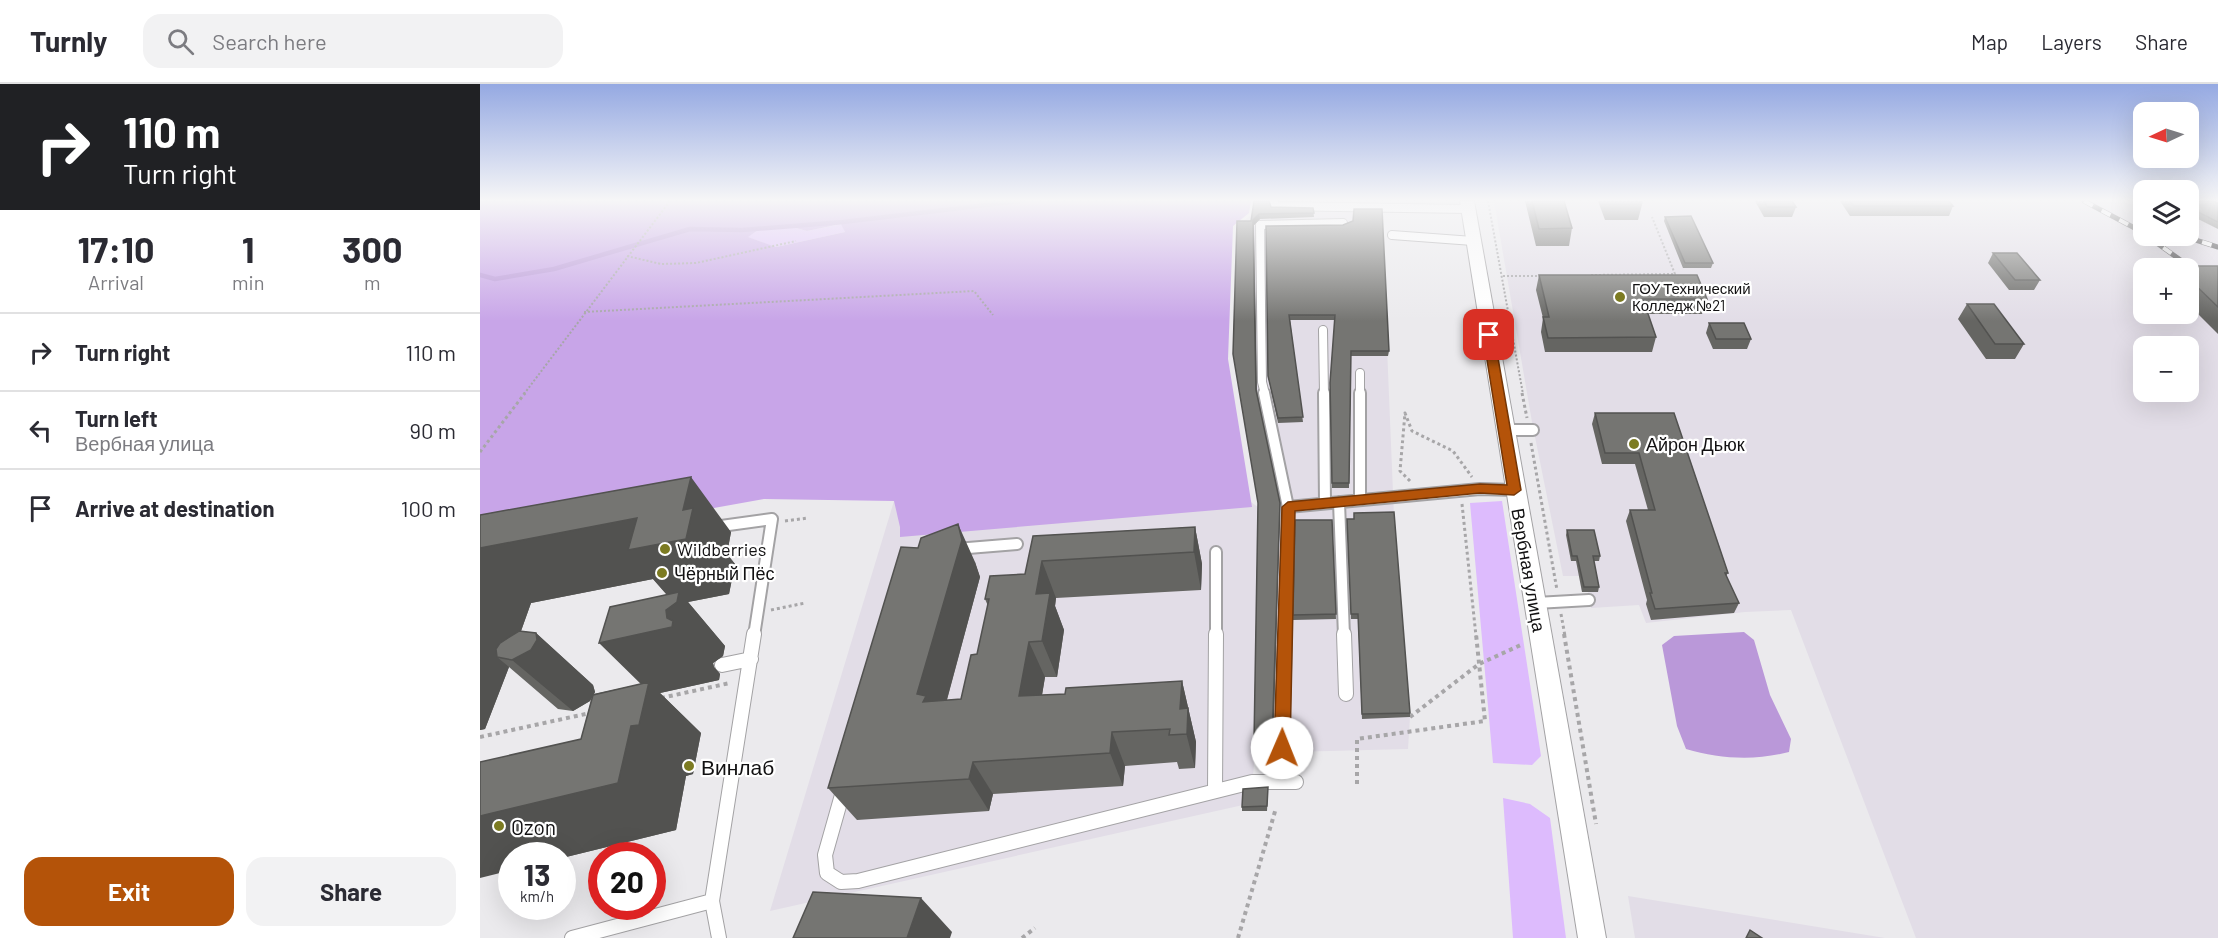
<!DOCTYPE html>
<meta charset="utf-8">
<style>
:root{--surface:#fff;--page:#f2f2f3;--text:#2b2b33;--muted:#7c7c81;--line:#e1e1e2;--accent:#b45309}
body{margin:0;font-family:Barlow,sans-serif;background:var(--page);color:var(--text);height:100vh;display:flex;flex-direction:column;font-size:22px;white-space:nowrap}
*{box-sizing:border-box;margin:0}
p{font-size:20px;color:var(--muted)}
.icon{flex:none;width:33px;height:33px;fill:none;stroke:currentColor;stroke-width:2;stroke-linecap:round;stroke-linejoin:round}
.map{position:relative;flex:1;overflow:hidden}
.details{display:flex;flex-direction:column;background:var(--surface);width:480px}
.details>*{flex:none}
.hud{background:#202124;color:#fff;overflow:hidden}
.needle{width:39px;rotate:266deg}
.controls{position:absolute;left:1653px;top:18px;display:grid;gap:12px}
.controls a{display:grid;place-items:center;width:66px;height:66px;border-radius:12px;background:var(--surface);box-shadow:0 6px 24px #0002;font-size:30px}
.speed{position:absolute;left:18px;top:758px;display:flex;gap:12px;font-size:30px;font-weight:700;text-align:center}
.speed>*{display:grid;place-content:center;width:78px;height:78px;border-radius:50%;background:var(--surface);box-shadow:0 6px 24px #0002;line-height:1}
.speed small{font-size:15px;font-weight:400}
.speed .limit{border:9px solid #d22;background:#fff;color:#111}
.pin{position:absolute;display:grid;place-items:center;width:51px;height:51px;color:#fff;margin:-26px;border-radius:12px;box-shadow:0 3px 9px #0006}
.me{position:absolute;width:66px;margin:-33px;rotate:1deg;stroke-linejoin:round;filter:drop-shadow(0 0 4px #0008)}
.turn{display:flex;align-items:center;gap:21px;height:126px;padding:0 24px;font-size:27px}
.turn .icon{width:78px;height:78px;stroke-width:2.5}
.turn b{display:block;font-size:42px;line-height:51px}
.eta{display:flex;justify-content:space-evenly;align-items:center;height:102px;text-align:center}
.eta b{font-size:36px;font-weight:700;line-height:42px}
.primary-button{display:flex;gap:12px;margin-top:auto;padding:12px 24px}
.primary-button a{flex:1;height:69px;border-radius:18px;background:var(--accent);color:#fff;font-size:24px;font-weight:700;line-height:69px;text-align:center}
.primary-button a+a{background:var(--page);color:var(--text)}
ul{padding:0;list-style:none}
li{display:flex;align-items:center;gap:18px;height:78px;padding:0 24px;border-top:2px solid var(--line)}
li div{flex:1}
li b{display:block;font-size:22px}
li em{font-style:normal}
header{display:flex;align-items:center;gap:36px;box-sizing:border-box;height:84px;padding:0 30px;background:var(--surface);border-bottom:2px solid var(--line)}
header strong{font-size:28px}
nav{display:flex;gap:33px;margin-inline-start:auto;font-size:21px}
.search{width:420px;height:54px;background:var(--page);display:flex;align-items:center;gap:15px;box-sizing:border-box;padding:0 21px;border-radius:18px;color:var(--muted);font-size:22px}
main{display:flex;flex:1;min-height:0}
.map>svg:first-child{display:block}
</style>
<header>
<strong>Turnly</strong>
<div class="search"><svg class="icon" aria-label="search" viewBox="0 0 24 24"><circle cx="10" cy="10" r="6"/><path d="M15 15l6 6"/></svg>Search here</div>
<nav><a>Map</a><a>Layers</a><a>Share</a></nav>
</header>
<main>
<section class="details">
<div class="hud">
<div class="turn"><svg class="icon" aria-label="right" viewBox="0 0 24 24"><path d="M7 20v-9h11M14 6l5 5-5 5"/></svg><div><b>110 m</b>Turn right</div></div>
</div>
<div class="eta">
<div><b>17:10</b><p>Arrival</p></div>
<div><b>1</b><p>min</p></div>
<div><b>300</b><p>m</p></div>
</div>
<ul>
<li><svg class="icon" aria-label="right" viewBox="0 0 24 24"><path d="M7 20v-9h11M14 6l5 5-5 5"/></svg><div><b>Turn right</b></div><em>110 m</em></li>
<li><svg class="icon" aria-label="left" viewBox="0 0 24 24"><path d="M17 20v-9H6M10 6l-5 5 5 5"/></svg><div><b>Turn left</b><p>Вербная улица</p></div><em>90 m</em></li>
<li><svg class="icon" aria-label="arrive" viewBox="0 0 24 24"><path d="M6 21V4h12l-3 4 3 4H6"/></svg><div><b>Arrive at destination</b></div><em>100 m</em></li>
</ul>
<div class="primary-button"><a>Exit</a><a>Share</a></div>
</section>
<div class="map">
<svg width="1738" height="854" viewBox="0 0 1738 854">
<rect width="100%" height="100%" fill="#ebeaed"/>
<!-- built -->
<path fill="#e2dde7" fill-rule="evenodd" d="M775,117H901L914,433L930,633L928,665L775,669L772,704L763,721L290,827L414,417L742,398L778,423L754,275L757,142L771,131Z
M1014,117H1663L1664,152H1708L1709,117H1738V854H1436L1311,526L1265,528L1166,539L1159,521L1111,524L1108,508H1102L1099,492H1083L1052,338ZM1664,184H1708V230H1664ZM1664,262H1708V308H1664Z
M1148,812L1405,854H1155Z"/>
<!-- green -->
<path fill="#ddbbfd" d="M362,140L365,148L296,163L267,153L278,146L312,143L327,147Z
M1022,417L1061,672L1052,681L1013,679L990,419Z
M1023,714L1050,720L1070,734L1086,854H1033Z"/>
<!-- forest -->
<path fill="#c8a5e8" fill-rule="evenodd" d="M0,117H771L769,129L753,142L748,275L772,423L420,453V443L414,417L284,415L0,466ZM361,140L365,148L296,163L268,153L278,146L312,143L327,147Z"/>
<!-- water -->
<path fill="#ba98d9" d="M1264,548L1274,556L1290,611L1311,655L1309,668C1275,677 1240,675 1206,665L1197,642L1182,561L1194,552Z"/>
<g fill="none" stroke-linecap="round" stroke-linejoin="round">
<!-- stream -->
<path stroke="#ba98d9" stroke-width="4.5" d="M0,191L15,195L74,185L210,145L262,146L363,138L541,117"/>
<defs>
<path id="service-far2" d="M794,117V122L989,125
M912,151L993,157
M843,246L844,310
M880,289V310
M785,310L782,298L780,141L863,139"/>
<path id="service-far1" d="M784,309L808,423L1000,405L1034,406
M844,309L845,419
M880,309V416
M1024,346H1053
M859,418L864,552
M234,443L292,435L274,552
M476,465L537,460
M1056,519L1109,516
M736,552V468
M805,552L808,423"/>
<path id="service" d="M864,550L866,610
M242,581L271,575
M802,664L805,550
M364,704L345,771L347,789L361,798L378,797L772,698H816
M735,707L736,550
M232,817L239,854
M92,854L232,817L274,550"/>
<path id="minor" d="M980,117H994L1126,854H1098Z"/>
</defs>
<!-- service-far2 casing -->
<use href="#service-far2" stroke="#a3a2a4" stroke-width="10"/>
<!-- service-far1 casing -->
<use href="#service-far1" stroke="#a3a2a4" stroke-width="14"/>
<!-- service casing -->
<use href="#service" stroke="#a3a2a4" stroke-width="16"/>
<!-- minor casing -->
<use href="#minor" stroke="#a3a2a4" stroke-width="2"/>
<!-- path-far2 -->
<path stroke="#a7a6a8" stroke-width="2" stroke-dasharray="2 2" stroke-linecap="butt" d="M1008,117L1043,310
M147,172L181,180L216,179L316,157
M1111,191L1195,190L1172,133
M1023,192H1063
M104,228L494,207L513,231
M44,310L190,117"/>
<!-- path-far1 -->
<path stroke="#a7a6a8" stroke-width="3" stroke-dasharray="3 3" stroke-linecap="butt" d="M1042,309L1047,334
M1051,359L1077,506
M0,368L45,309
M930,397L920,387L925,329L932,347L973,367L992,393
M982,420L996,552
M305,437L328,434
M291,526L325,519
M1081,530L1085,552"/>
<!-- path -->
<path stroke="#a7a6a8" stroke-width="4" stroke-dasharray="4 4" stroke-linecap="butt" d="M1084,550L1116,740
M181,614L250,599
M930,633L999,580L1043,560
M0,653L110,629
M877,700V655L1005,637L996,550
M542,854L555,844
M758,854L796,724"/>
<!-- service-far2 -->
<use href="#service-far2" stroke="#fff" stroke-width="8"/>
<!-- service-far1 -->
<use href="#service-far1" stroke="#fff" stroke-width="10"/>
<!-- service -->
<use href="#service" stroke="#fff" stroke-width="14"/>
<!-- minor -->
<use href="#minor" fill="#fff" fill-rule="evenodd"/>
<defs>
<path id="rail" d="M1604,117L1664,149
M1667,152L1706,180L1738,212
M1703,152L1738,163"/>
</defs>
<!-- rail casing -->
<use href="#rail" stroke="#333234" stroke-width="5"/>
<!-- rail -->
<use href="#rail" stroke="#fff" stroke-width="4" stroke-dasharray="10" stroke-linecap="butt"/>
</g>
<!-- wall -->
<path fill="#656562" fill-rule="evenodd" d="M774,117L791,123L833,124L834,133L780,135L774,141L777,308L800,424L793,663H774V658L778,421L771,137Z
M1045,117H1084L1092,144L1089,162H1056Z
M1118,117H1163L1158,136H1125Z
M1275,117H1312L1316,123L1312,133H1284Z
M1360,117H1469L1473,122L1469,132H1370Z
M1708,117L1738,119V145L1708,130Z
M1185,133L1233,179L1231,184H1203L1184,137Z
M786,142L909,267L908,272H871L869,404H852L850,299L855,236H810L823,338L798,339L788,292Z
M1513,169L1560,196L1554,206H1529L1508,179Z
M1696,182H1738V250L1708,220V184H1695Z
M1059,191L1227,215L1222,230H1168L1176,253L1172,268H1065L1061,248L1063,234L1056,206Z
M1487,220L1544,260L1535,275H1506L1478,235Z
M1229,239L1271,255L1267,265H1233L1226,249Z
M1115,329H1194L1248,489L1246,492L1259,519L1254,529L1171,536L1166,520L1167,516L1146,437L1150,426H1168L1155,380H1122L1112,340Z
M0,431L251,448L247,470L255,480L249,510L208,518L245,562L243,572L233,579L234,583L240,590L239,596L180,609L221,649L213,690L206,692L196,746L82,774L101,655L112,613L110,617L93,627L78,625L29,583L5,645L0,646ZM173,495L187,511L161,600L114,610L115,608L113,601L56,549L41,547L51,519Z
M867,435H874L930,629V633L882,635L878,535H871Z
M852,436L856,535L813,536V531Z
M715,443L722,480L721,506L576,514L575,522L584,546L577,593H565L562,611L585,610L702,597L716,658L715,684L699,685L697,678L645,682L643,702L513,710L509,727L377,736L348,704L438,464L495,478L500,493L467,616L481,615L497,570L508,522L505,515L545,490L553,452Z
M1087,446L1120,472L1119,477H1114L1119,503L1118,508H1102L1096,477H1091L1086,451Z
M788,707L787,727H762V723Z"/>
<!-- shaded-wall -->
<path fill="#525250" d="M779,130L780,135L774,141L773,136Z
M211,393L251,448L247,470L255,480L249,510L208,518L245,562L243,572L233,579L234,583L240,590L239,596L180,609L221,649L213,690L206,692L196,746L82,774V771H32V786L0,794V732L151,642L167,606L119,559L187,534L186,526L195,520L173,495L51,519L31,575L17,573L29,583L5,645L0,646V464L157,434L203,426Z
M800,419V424L793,663L792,658Z
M478,440L495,478L500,493L461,637L437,610Z
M715,443L722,480L721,506L714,468Z
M562,477L576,514L575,522L584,546L577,593L562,557L556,510Z
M56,549L113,601L115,608L110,617L93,627L32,576Z
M549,558L565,593L556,647L539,612Z
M702,597L716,658L715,684L700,625Z
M632,648L645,682L643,702L630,669Z
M493,678L513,710L509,727L489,695Z
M441,814L472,848L470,854H427Z"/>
<!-- building -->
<path fill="#757572" stroke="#525250" stroke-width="1.5" d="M774,117H789L791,123L833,124L834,129L779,130L773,136L776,306L800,419L792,658H774L778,419L753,270L757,137H771Z
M1052,117H1084L1092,144L1059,145Z
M1284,117H1312L1316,123H1287Z
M1370,117H1469L1473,122H1374Z
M1708,117H1733L1738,119V138L1708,123Z
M874,125H902L909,267H871L869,399H852L850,299L855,231H809L823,333L798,334L788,292L786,142L863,141L873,137Z
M1211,132L1233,179H1205L1185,133Z
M1513,169H1537L1560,196H1535Z
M1696,182H1738V223L1708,194V184H1699Z
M1059,191H1217L1227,215H1163L1176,253L1068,254L1063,233H1069Z
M1487,220H1514L1544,260H1515Z
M1229,239H1264L1271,255H1236Z
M1115,329H1194L1248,489H1245L1259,519L1175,525L1170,509H1172L1150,426H1175L1159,369H1125Z
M211,393L203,426L213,424L206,455L148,466L157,434L0,464V431Z
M914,428L930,629L882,630L878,530H871L867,435H874V429Z
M815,436H852L856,530L813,531Z
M478,440L482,456L437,610L446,612L443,618L481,615L491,571L497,570L509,515H505L510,492L545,490L553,452L715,443L714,468L562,477L556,510L570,509L562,557L549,558L539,612L585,610L586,604L702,597L700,625L708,624L707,650L689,651L690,645L632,648L630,669L493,678L489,695L348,704L421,463L438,464L441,454Z
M1087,446H1114L1120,472H1113L1119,503H1104L1097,472H1092Z
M199,508L197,518L186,526L187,534L193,537L192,543L119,559L130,523Z
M39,547L56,549L57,556L51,566L32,576L17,573L16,565L20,559Z
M169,598L159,641L151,642L138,699L0,732V678L101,655L113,611Z
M788,703L787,722L762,723L763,705Z
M333,808L441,814L427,854H313Z
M1270,846L1282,854H1266Z"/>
<!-- sky -->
<linearGradient id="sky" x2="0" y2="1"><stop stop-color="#95a9e2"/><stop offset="0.49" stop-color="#f6f6f7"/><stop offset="1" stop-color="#f6f6f7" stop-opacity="0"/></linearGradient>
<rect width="1738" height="237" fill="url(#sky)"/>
<!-- route -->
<path fill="#b45309" stroke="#753606" stroke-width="1.5" d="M1009,248L1014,251L1041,406L1034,411L1000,409L815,427L810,664L808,669L802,672L796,669L794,664L802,423L808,418L1000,400L1027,401L1003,251Z"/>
<!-- markers -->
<g fill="#7c7b22" stroke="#fff" stroke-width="2">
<circle cx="1140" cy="213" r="6"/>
<circle cx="1154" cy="360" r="6"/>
<circle cx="185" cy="465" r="6"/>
<circle cx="182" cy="489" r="6"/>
<circle cx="209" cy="682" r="6"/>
<circle cx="19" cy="742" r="6"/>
</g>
<g text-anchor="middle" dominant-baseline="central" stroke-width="4.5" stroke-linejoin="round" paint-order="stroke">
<!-- far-poi labels -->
<g font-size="15" fill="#121112" stroke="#fff" text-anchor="start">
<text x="1152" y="204">ГОУ Технический<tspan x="1152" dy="17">Колледж №21</tspan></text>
</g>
<!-- poi labels -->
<g font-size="18" fill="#121112" stroke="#fff" text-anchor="start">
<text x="1166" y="360">Айрон Дьюк</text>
<text x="197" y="465">Wildberries</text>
<text x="194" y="489">Чёрный Пёс</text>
</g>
<!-- street labels -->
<g font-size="18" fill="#121112" stroke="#fff">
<text transform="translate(1049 486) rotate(80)">Вербная улица</text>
</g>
<!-- near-poi labels -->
<g font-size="21" fill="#121112" stroke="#fff" text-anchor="start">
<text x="221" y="682">Винлаб</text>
<text x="31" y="742">Ozon</text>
</g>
</g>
</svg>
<div class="controls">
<a><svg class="needle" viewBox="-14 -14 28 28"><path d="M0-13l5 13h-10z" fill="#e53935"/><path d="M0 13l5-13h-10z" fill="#7c7c81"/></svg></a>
<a><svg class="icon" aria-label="layers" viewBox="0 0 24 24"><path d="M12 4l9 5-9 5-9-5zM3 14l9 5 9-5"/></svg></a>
<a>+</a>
<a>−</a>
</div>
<div class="speed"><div>13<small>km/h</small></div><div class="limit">20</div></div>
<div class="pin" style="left:1009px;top:251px;background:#d93025"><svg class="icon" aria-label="arrive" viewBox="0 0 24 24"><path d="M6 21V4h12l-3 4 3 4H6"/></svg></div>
<svg class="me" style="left:802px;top:664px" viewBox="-20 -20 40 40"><circle r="19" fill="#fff"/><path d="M0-13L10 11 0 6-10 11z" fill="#b45309"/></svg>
</div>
</main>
